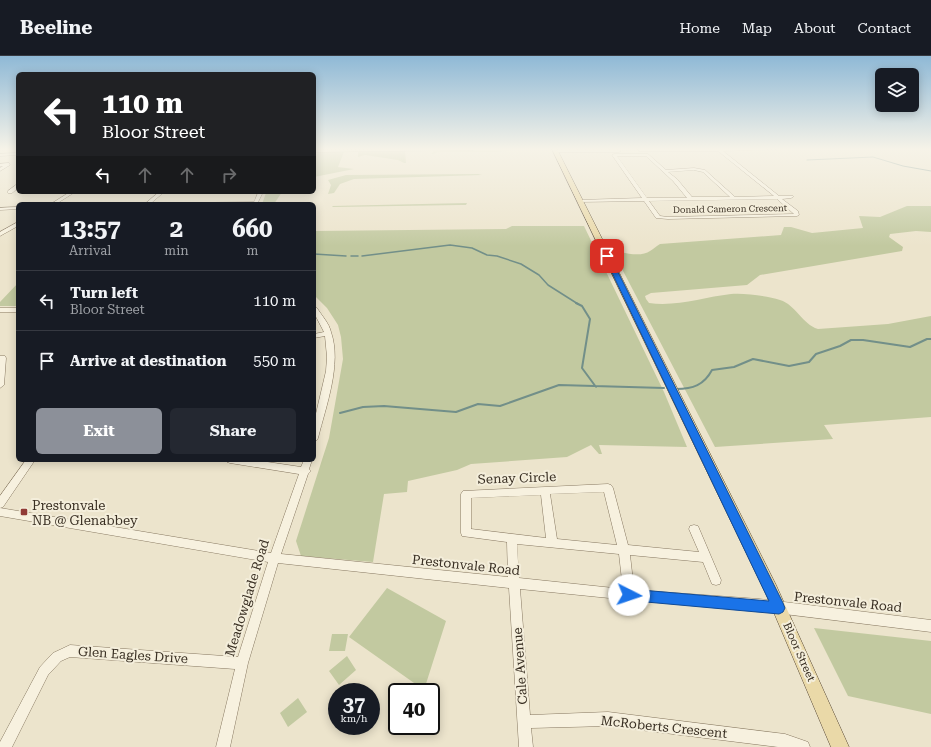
<!DOCTYPE html>
<style>
:root{--surface:#171b24;--page:#242831;--text:#f1f3f6;--muted:#9ea1a6;--line:#363941;--accent:#8c9099}
body{margin:0;font-family:"Roboto Serif",serif;background:var(--page);color:var(--text);height:100vh;display:flex;flex-direction:column;font-size:15px;white-space:nowrap}
*{box-sizing:border-box;margin:0}
p{font-size:13px;color:var(--muted)}
.icon{flex:none;width:22px;height:22px;fill:none;stroke:currentColor;stroke-width:2;stroke-linecap:round;stroke-linejoin:round}
.map{position:relative;flex:1;overflow:hidden}
.sheet{position:absolute;left:16px;top:146px;width:300px;height:260px;display:flex;flex-direction:column;background:var(--surface);border-radius:6px;box-shadow:0 2px 10px #0003}
.sheet>*{flex:none}
.hud{position:absolute;left:16px;top:16px;width:300px;height:122px;border-radius:6px;box-shadow:0 2px 10px #0003;background:#202124;color:#fff;overflow:hidden}
.buttons{position:absolute;left:875px;top:12px;display:grid;gap:8px}
.buttons a{display:grid;place-items:center;width:44px;height:44px;border-radius:6px;background:var(--surface);box-shadow:0 2px 10px #0003;font-size:20px}
.speed{position:absolute;left:328px;top:627px;display:flex;gap:8px;font-size:20px;font-weight:700;text-align:center}
.speed>*{display:grid;place-content:center;width:52px;height:52px;border-radius:50%;background:var(--surface);box-shadow:0 2px 10px #0003;line-height:1}
.speed small{font-size:10px;font-weight:400}
.speed .limit{border:2px solid #111;border-radius:6px;background:#fff;color:#111}
.pin{position:absolute;display:grid;place-items:center;width:34px;height:34px;color:#fff;margin:-17px;border-radius:8px;box-shadow:0 2px 6px #0006}
.me{position:absolute;width:44px;margin:-22px;rotate:94deg;stroke-linejoin:round;filter:drop-shadow(0 0 3px #0008)}
.turn{display:flex;align-items:center;gap:14px;height:84px;padding:0 20px;font-size:18px}
.turn .icon{width:52px;height:52px;stroke-width:2.5}
.turn b{display:block;font-size:28px;line-height:34px}
.lanes{display:flex;align-items:center;height:38px;padding:0 20px;background:#0003;justify-content:center;gap:20px;direction:ltr}
.lanes .off{opacity:.35}
.eta{display:flex;justify-content:space-evenly;align-items:center;height:68px;text-align:center}
.eta b{font-size:24px;font-weight:700;line-height:28px}
.button{display:flex;gap:8px;margin-top:auto;padding:8px 20px}
.button a{flex:1;height:46px;border-radius:6px;background:var(--accent);color:#fff;font-size:16px;font-weight:700;line-height:46px;text-align:center}
.button a+a{background:var(--page);color:var(--text)}
ul{padding:0;list-style:none}
li{display:flex;align-items:center;gap:12px;height:60px;padding:0 20px;border-top:1px solid var(--line)}
li div{flex:1}
li b{display:block;font-size:15px}
li em{font-style:normal}
header{display:flex;align-items:center;gap:24px;box-sizing:border-box;height:56px;padding:0 20px;background:var(--surface);border-bottom:1px solid var(--line)}
header strong{font-size:19px}
nav{display:flex;gap:22px;margin-inline-start:auto;font-size:14px}
.map>svg:first-child{display:block}
</style>
<header>
<strong>Beeline</strong>
<nav><a>Home</a><a>Map</a><a>About</a><a>Contact</a></nav>
</header>
<div class="map">
<svg width="931" height="691" viewBox="0 0 931 691">
<rect width="100%" height="100%" fill="#ece4cc"/>
<!-- green -->
<path fill="#c2c9a0" d="M528,93L495,96H439L432,98L433,95Z
M405,95L406,107H404L398,104L365,99L358,101V96Z
M318,96H344L338,111L354,113L314,121V104Z
M478,118L482,119L354,123L340,128L334,137L328,138L331,129L328,124L346,119Z
M192,136H282L274,148H262L266,137H191Z
M467,147L466,149H461L333,151L332,150Z
M907,150H931V176L916,175L890,178L889,181L903,191L902,195L760,219L747,229L651,237L645,240L646,243L649,247C677,251 704,241 731,238C746,237 766,240 780,244C796,249 802,268 818,273L888,268L931,260V361L824,369L833,383L715,391L610,190C617,197 641,202 650,195C654,193 656,190 660,188L781,179L784,171H791L812,177L863,172L859,160L880,161Z
M512,170H584L664,336L687,391L599,389L602,398H599L591,389L567,401L471,408L457,414L408,425L407,436L384,438L373,506L301,500L296,485L329,382L343,303L341,281L338,269L327,252L314,239V175L506,173Z
M18,227V250H0V246Z
M387,532L446,565L424,634L349,581Z
M814,572L931,585V658L848,640Z
M332,578H348L345,595H329Z
M347,600L356,614L339,629L329,615Z
M298,642L307,656L288,671L280,657Z"/>
<g fill="none" stroke-linecap="round" stroke-linejoin="round">
<!-- stream-far2 -->
<path stroke="#728f89" stroke-width="1" d="M807,104L873,101L903,110L931,115"/>
<!-- stream-far1 -->
<path stroke="#728f89" stroke-width="1.5" d="M314,198L346,200
M351,200H358
M362,200L450,189L472,192L487,199L497,200L521,208L539,219L548,229L578,248"/>
<!-- stream -->
<path stroke="#728f89" stroke-width="2" d="M576,247L582,250L590,263L582,312L596,331
M676,333C693,333 704,329 712,314L734,311L753,303L789,310L809,306L816,298L840,290L851,284H863L910,291L927,283H931
M340,357L363,351L384,350L456,356L478,348L500,350L559,329L664,332"/>
<defs>
<path id="minor" d="M475,93L473,94L314,96V94Z
M638,93H776L723,95L779,140H793V141L791,142L782,143L798,155L799,159L797,160L668,163L656,162L644,145L578,146V145L580,144L642,142L612,99L614,98H648L666,114L694,112L705,114L735,141L774,140L718,95H639ZM617,100H646L673,125L687,142H647ZM694,114L703,116L730,141H692L677,123L668,116ZM777,143L794,158L668,161L660,160L649,145Z
M555,94H619L621,95L619,96H554Z
M18,97V99L0,100V98Z
M9,107L10,109L0,115V112L3,110H0V108Z
M16,129H18V132L12,137H8V135Z
M70,136H75L56,148H51Z
M159,136H164L150,148H145Z
M258,137L262,138L257,148H173L175,147L254,146Z
M18,151V153L0,154V152Z
M18,166V170L0,180V176Z
M314,250L317,252C322,260 329,267 331,276C342,308 326,350 318,382L317,384L314,385V366L326,315L327,301L325,280L314,282V278L324,276L314,257Z
M0,252H18V256H0Z
M0,300H5L6,302L4,329L0,332Z
M26,404H35L3,451L0,452L271,497L299,418L230,407L227,406L226,404H254L301,411L304,404H312L309,413L311,415L308,418L281,498L508,521L507,486L462,480L461,477V438L463,435L608,428L611,429L613,432L628,489L699,496L689,473L690,470L694,469L698,470L721,524L720,528L716,529L712,528L703,506L630,499L634,534L759,543L931,564V576L759,555L629,544L520,533L530,659L608,656L785,678L808,686L810,691H778L608,670L531,672L533,691H519L509,532L278,507L248,607L230,691H216L235,613L70,601L61,605L48,619L12,691H0V686L40,611L53,597L70,589L238,601L268,506L0,460V440ZM604,436L617,489L557,483L550,438ZM541,439L546,482L471,473V442ZM517,488L619,498L623,533L519,522Z"/>
<path id="major" d="M552,93H557L776,529L849,691H831L766,538Z"/>
</defs>
<!-- minor casing -->
<use href="#minor" stroke="#877861" stroke-width="1"/>
<!-- major casing -->
<use href="#major" stroke="#564634" stroke-width="1"/>
<!-- minor -->
<use href="#minor" fill="#f7f1df" fill-rule="evenodd"/>
<!-- major -->
<use href="#major" fill="#ead9a8" fill-rule="evenodd"/>
</g>
<!-- sky -->
<linearGradient id="sky" x2="0" y2="1"><stop stop-color="#8fb9d6"/><stop offset="0.49" stop-color="#f6f3e8"/><stop offset="1" stop-color="#f6f3e8" stop-opacity="0"/></linearGradient>
<rect width="931" height="190" fill="url(#sky)"/>
<!-- route -->
<path fill="#1a73e8" stroke="#114b97" d="M605,199L610,200L783,547L785,552L783,556L779,558L624,544L622,539L624,535L629,533L769,545L604,200Z"/>
<!-- markers -->
<rect fill="#913b36" stroke="#f4eedb" stroke-width="1.5" x="20" y="452" width="8" height="8" rx="2"/>
<g text-anchor="middle" dominant-baseline="central" stroke-width="4" stroke-linejoin="round" paint-order="stroke">
<!-- far-street labels -->
<g font-size="9" fill="#392f23" stroke="#f4eedb">
<text transform="translate(730 153) rotate(-1)">Donald Cameron Crescent</text>
</g>
<!-- street labels -->
<g font-size="11" fill="#392f23" stroke="#f4eedb">
<text transform="translate(799 596) rotate(66)">Bloor Street</text>
</g>
<!-- near-street labels -->
<g font-size="13" fill="#392f23" stroke="#f4eedb">
<text transform="translate(517 422) rotate(-2)">Senay Circle</text>
<text transform="translate(466 509) rotate(6)">Prestonvale Road</text>
<text transform="translate(247 542) rotate(-73)">Meadowglade Road</text>
<text transform="translate(848 546) rotate(6)">Prestonvale Road</text>
<text transform="translate(133 599) rotate(4)">Glen Eagles Drive</text>
<text transform="translate(520 610) rotate(-94)">Cale Avenue</text>
<text transform="translate(664 671) rotate(6)">McRoberts Crescent</text>
</g>
<!-- near-poi labels -->
<g font-size="13" fill="#392f23" stroke="#f4eedb" text-anchor="start">
<text x="32" y="449">Prestonvale<tspan x="32" dy="15">NB @ Glenabbey</tspan></text>
</g>
</g>
</svg>
<div class="buttons">
<a><svg class="icon" aria-label="layers" viewBox="0 0 24 24"><path d="M12 4l9 5-9 5-9-5zM3 14l9 5 9-5"/></svg></a>
</div>
<div class="speed"><div>37<small>km/h</small></div><div class="limit">40</div></div>
<div class="pin" style="left:607px;top:200px;background:#d93025"><svg class="icon" aria-label="arrive" viewBox="0 0 24 24"><path d="M6 21V4h12l-3 4 3 4H6"/></svg></div>
<svg class="me" style="left:629px;top:539px" viewBox="-20 -20 40 40"><circle r="19" fill="#fff"/><path d="M0-13L10 11 0 6-10 11z" fill="#1a73e8"/></svg>
<div class="hud">
<div class="turn"><svg class="icon" aria-label="left" viewBox="0 0 24 24"><path d="M17 20v-9H6M10 6l-5 5 5 5"/></svg><div><b>110 m</b>Bloor Street</div></div>
<div class="lanes"><svg class="icon" aria-label="left" viewBox="0 0 24 24"><path d="M17 20v-9H6M10 6l-5 5 5 5"/></svg><svg class="icon off" aria-label="ahead" viewBox="0 0 24 24"><path d="M12 20V5M6 11l6-6 6 6"/></svg><svg class="icon off" aria-label="ahead" viewBox="0 0 24 24"><path d="M12 20V5M6 11l6-6 6 6"/></svg><svg class="icon off" aria-label="right" viewBox="0 0 24 24"><path d="M7 20v-9h11M14 6l5 5-5 5"/></svg></div>
</div>
<section class="sheet">
<div class="eta">
<div><b>13:57</b><p>Arrival</p></div>
<div><b>2</b><p>min</p></div>
<div><b>660</b><p>m</p></div>
</div>
<ul>
<li><svg class="icon" aria-label="left" viewBox="0 0 24 24"><path d="M17 20v-9H6M10 6l-5 5 5 5"/></svg><div><b>Turn left</b><p>Bloor Street</p></div><em>110 m</em></li>
<li><svg class="icon" aria-label="arrive" viewBox="0 0 24 24"><path d="M6 21V4h12l-3 4 3 4H6"/></svg><div><b>Arrive at destination</b></div><em>550 m</em></li>
</ul>
<div class="button"><a>Exit</a><a>Share</a></div>
</section>
</div>
